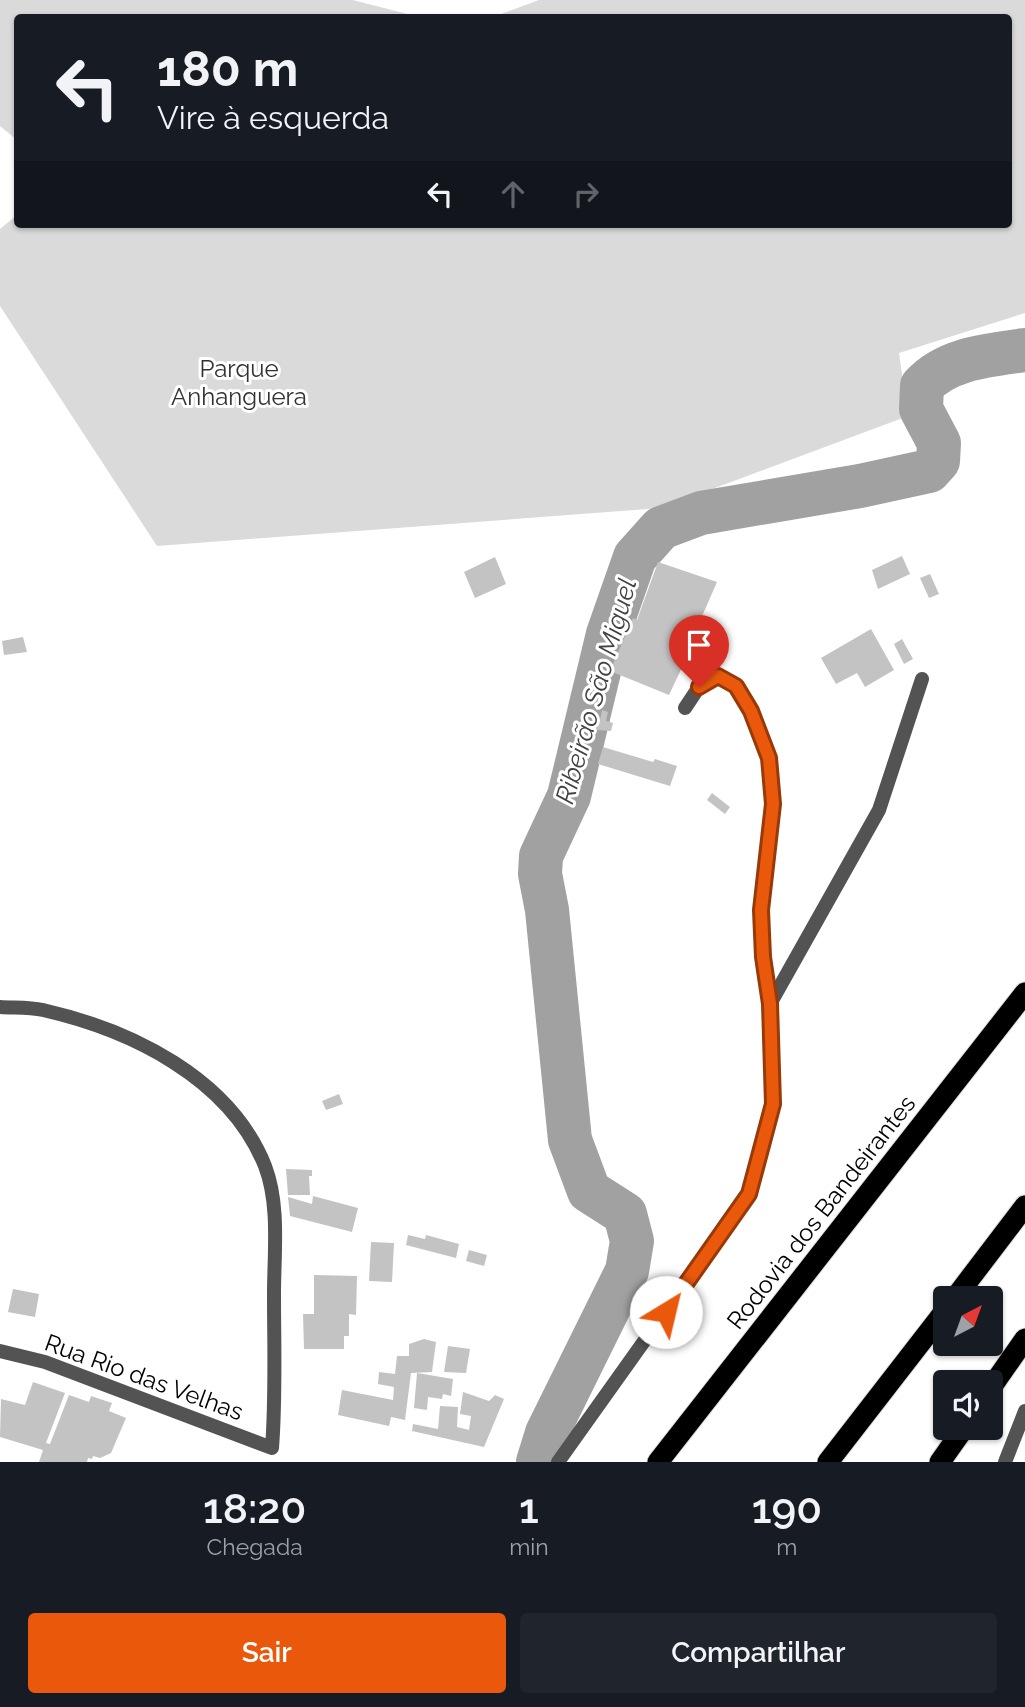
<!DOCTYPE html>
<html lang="pt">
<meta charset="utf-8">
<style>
:root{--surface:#171b24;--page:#20242c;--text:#f1f3f6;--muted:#9ea1a6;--accent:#ea580c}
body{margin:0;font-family:Raleway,sans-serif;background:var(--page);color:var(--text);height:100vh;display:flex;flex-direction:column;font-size:26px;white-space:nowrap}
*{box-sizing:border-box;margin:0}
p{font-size:23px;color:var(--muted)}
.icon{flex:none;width:38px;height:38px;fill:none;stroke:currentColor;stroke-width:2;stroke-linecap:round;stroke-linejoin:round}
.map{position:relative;height:1462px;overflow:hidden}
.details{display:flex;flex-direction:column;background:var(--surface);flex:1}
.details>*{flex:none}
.banner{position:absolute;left:14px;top:14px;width:998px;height:214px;border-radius:7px;box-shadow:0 2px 5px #0004;background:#171b24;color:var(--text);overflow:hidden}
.needle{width:46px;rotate:41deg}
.tools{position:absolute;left:933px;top:1286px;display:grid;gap:14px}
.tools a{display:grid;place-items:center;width:70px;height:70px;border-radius:7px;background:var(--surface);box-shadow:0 2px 5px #0004;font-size:35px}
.pin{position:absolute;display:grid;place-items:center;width:60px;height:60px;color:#fff;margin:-72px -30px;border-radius:50% 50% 50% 0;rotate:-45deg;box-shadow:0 0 7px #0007}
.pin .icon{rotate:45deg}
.me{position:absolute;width:77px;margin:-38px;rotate:36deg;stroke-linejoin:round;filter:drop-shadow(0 0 5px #0008)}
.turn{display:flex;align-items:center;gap:24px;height:147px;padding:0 28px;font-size:32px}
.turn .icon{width:91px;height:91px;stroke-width:2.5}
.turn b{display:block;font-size:49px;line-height:60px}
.lanes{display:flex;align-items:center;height:66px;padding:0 28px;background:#0003;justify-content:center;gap:35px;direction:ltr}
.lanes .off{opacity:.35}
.eta{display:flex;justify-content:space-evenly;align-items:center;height:119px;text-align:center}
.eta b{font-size:42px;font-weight:600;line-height:49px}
.primary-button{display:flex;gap:14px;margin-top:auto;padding:14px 28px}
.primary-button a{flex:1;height:80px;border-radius:7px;background:var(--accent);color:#fff;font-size:28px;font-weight:600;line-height:80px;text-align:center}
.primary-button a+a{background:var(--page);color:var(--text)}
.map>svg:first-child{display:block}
</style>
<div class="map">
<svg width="1025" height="1462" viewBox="0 0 1025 1462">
<rect width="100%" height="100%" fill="#fff"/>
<!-- green -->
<path fill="#dadada" d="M0,0H353L419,17L18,18L17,140L0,126Z
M539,0H1025V313L899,353L908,416L661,508L157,546L0,306V229L17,215L18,224H1008V18L493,17Z"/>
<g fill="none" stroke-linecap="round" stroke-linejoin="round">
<!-- river -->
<path stroke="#a1a1a1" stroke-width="44" d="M538,1462L547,1433L627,1271L632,1241L625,1214L589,1191L570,1140L547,910L540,874L541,856L569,796L608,634L635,557L661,528L701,513L860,486L929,471L938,461L939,443L921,409L922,386C947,358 990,355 1025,350"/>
</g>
<!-- building -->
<path fill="#c3c3c3" d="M902,556L910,574L878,589L872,570Z
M495,557L506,584L475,598L464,572Z
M658,562L717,582L693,637L696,638L669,695L610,671L633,618L637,620Z
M930,574L939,594L929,598L920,578Z
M871,629L894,670L865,687L857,673L836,684L821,658Z
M23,637L27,652L4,655L2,641Z
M902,639L913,659L904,664L894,644Z
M602,710L608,712L606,721L613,723L611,731L597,730L596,719L600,720Z
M603,747L653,762L655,759L677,766L670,786L598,764Z
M712,793L730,807L725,814L707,800Z
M339,1094L343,1104L326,1110L322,1101Z
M286,1169L312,1170V1176H309L310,1195H288Z
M313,1196L358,1208L352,1232L290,1216L288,1197L312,1204Z
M408,1235L425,1239L426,1235L459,1244L456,1258L406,1245Z
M371,1242L394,1243L392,1282L369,1281Z
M469,1250L487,1255L484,1266L466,1261Z
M314,1275L357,1276L356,1315L349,1314V1336H344V1349H304L303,1314H314Z
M13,1289L39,1294L35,1317L8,1312Z
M424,1339L436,1342L432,1372L411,1373L405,1420L391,1417L389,1426L338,1415L342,1390L393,1400L394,1387L378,1384L379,1372L395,1374L397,1356H409V1344Z
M448,1346L470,1349L466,1373L444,1372Z
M417,1373L453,1379L451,1396L443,1394L442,1399L428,1397L427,1410L414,1408Z
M33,1382L65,1393L46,1443L50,1444L69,1395L89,1402L91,1396L112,1403L109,1411L126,1418L111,1453L100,1458L93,1456L92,1459L88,1458L87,1462H39L43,1450L0,1437L1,1399L25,1405Z
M463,1392L489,1401L495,1395L504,1399L484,1447L412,1431L413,1424L438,1429L440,1406L458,1407L457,1427L469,1430L471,1416L460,1414Z"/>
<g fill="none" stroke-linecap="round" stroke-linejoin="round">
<defs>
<path id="motorway" d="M955,1298L1025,1206
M990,1389L1025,1339
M658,1462L1025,993
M828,1462L945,1311
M940,1462L964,1428"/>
</defs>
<!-- motorway casing -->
<use href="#motorway" stroke="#dbdbdb" stroke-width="23"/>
<!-- service -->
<path stroke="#535353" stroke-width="14" d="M685,708L699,687L718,676L736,686L751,711L769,758L773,804L761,910L763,957L770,1004
M558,1462L749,1194L773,1104L770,1004L879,810L922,679
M1005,1462L1025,1411"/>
<!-- minor -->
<path stroke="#535353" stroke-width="14" d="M0,1007C14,1008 29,1007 43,1010C131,1030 230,1078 265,1166C280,1205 274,1253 274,1294C274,1345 276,1397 272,1448L45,1362L0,1351"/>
<!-- motorway -->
<use href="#motorway" stroke="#000" stroke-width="21"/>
</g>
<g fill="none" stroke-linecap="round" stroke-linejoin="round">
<defs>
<path id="route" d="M666,1312L749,1194L773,1104L770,1004L763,957L761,910L773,804L769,758L751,711L736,686L718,676L699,687"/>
</defs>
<!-- route casing -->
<use href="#route" stroke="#983908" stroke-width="18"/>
<!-- route -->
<use href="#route" stroke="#ea580c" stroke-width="12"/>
</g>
<g text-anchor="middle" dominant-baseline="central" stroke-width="6" stroke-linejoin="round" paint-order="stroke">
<!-- park labels -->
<g font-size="24" fill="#313131" stroke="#fff">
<text x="239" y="368">Parque<tspan x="239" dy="28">Anhanguera</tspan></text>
</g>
<!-- street labels -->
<g font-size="24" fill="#000" stroke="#fff">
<text transform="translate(821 1212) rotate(-52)">Rodovia dos Bandeirantes</text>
<text transform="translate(144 1377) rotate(20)">Rua Rio das Velhas</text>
</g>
<!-- water labels -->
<g font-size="26" font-style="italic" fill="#424242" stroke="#fff">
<text transform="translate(596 691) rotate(-74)">Ribeirão São Miguel</text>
</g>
</g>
</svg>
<div class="tools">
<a><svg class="needle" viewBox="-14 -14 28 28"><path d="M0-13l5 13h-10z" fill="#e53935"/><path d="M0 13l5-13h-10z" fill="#9ea1a6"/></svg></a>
<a><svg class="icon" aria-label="sound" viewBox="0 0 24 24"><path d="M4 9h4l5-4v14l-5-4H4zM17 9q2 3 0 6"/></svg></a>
</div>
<div class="pin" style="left:699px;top:687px;background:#d93025"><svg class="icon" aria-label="arrive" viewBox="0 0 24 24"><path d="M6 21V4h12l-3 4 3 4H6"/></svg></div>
<svg class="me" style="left:666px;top:1312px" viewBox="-20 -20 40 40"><circle r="19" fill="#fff"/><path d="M0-13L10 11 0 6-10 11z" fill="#ea580c"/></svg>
<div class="banner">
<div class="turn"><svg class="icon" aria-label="left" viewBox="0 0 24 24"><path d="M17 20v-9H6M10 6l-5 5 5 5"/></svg><div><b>180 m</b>Vire à esquerda</div></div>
<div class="lanes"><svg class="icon" aria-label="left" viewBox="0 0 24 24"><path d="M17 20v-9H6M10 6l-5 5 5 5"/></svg><svg class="icon off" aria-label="ahead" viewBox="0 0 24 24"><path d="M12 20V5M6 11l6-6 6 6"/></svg><svg class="icon off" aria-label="right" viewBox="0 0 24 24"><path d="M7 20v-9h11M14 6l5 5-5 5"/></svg></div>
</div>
</div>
<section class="details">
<div class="eta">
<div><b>18:20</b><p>Chegada</p></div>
<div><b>1</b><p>min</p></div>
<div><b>190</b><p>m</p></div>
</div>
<div class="primary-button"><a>Sair</a><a>Compartilhar</a></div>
</section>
